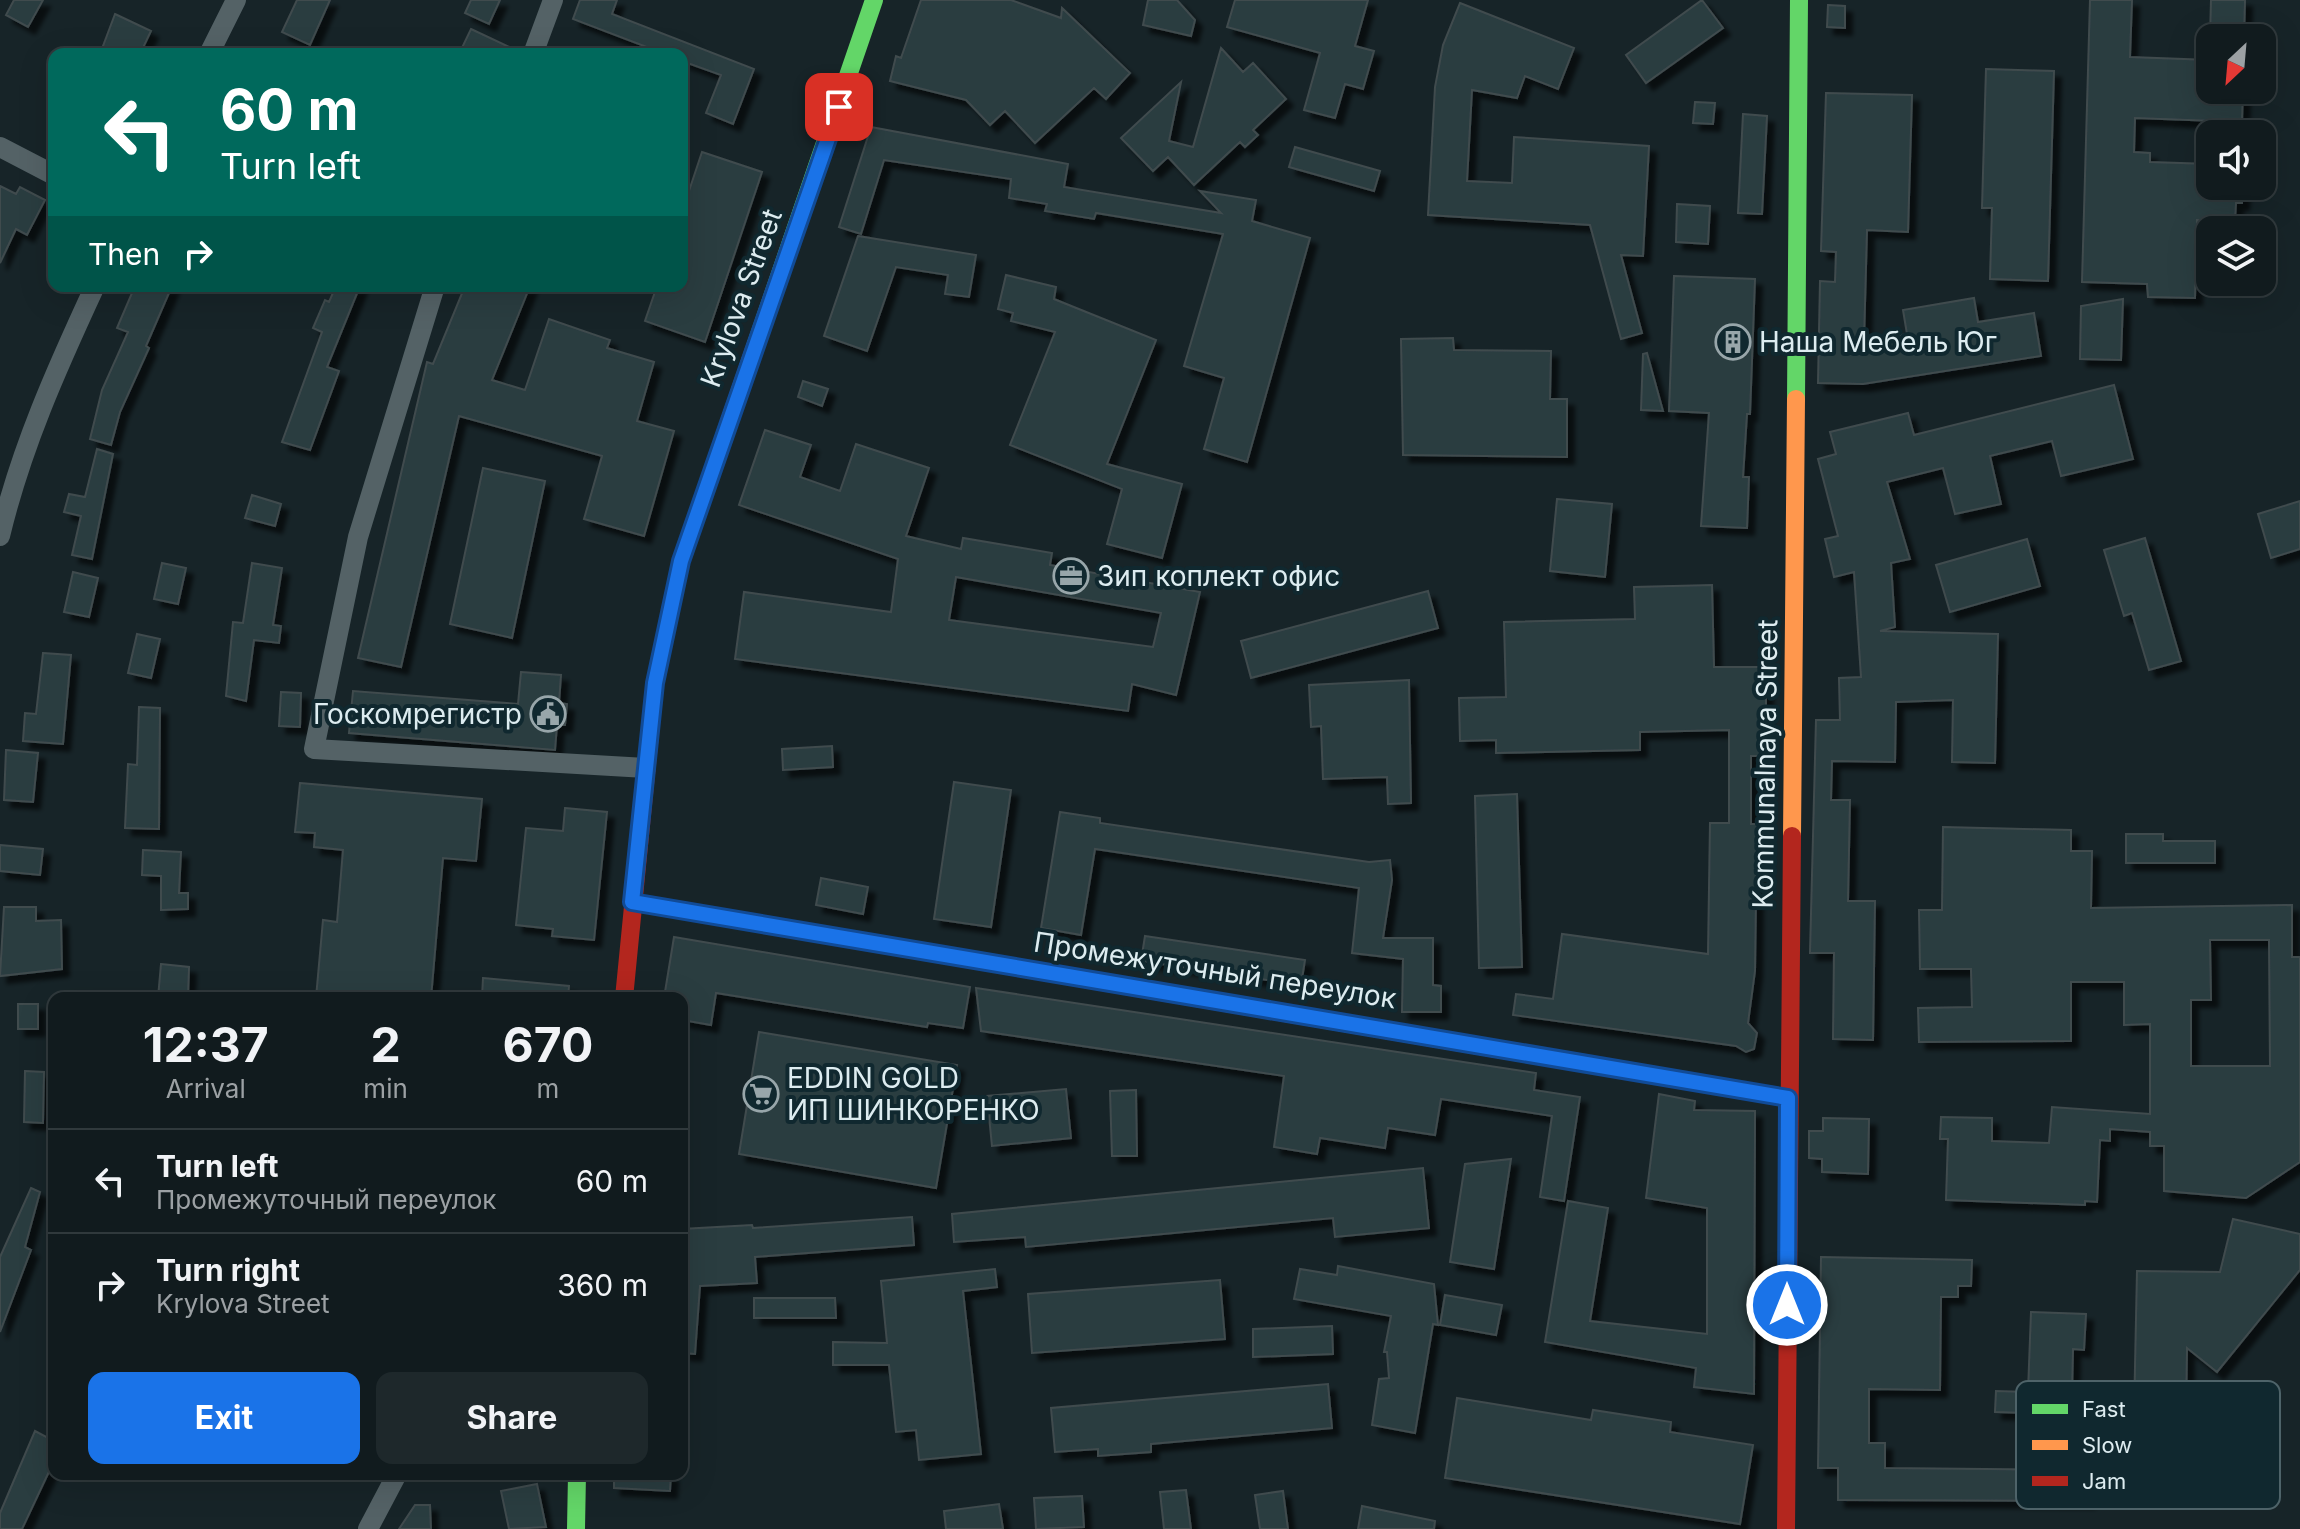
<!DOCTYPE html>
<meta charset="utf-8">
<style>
:root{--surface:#111b1e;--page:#1e282b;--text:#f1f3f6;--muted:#9ca1a4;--line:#30393c;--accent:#1a73e8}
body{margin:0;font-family:Inter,sans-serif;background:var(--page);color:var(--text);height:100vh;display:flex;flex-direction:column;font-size:30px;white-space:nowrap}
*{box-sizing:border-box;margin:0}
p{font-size:26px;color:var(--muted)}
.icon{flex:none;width:44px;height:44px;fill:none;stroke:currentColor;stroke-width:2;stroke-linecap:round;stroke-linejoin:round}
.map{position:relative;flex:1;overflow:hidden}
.side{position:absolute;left:48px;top:992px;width:640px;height:488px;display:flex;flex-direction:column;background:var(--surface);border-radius:16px;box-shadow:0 8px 32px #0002,0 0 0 2px var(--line)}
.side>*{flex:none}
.guide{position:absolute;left:48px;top:48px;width:640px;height:244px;border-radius:16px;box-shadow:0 8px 32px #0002,0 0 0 2px var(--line);background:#00695c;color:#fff;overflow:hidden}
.needle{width:52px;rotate:206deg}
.controls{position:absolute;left:2196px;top:24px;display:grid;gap:16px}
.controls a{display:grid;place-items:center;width:80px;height:80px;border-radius:16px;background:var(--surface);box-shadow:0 8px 32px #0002,0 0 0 2px var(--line);font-size:40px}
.pin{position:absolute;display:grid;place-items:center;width:68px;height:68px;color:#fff;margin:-34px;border-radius:16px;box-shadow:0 4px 12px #0006}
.me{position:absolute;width:88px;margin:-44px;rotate:0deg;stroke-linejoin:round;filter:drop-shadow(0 0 6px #0008)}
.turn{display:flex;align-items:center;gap:28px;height:168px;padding:0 40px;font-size:36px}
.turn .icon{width:104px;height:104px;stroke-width:2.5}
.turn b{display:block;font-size:56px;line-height:68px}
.then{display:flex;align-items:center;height:76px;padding:0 40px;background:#0003;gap:16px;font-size:30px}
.eta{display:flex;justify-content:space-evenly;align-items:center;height:136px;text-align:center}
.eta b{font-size:48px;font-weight:700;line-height:56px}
.primary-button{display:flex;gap:16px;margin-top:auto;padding:16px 40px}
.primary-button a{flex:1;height:92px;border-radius:16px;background:var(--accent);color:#fff;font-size:32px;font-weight:700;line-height:92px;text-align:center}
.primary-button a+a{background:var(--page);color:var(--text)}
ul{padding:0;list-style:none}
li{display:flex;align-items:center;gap:24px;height:104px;padding:0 40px;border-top:2px solid var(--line)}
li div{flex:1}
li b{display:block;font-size:30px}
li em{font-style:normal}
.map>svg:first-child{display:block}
</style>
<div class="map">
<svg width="2300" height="1529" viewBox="0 0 2300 1529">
<defs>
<filter id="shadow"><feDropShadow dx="7" dy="7" stdDeviation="2" flood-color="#0009"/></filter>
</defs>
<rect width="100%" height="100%" fill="#172428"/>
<!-- building -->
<path fill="#2a3c41" stroke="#404b4e" stroke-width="2" fill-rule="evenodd" filter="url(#shadow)" d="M14,0H43L28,27L6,15Z
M297,0H330L310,45L282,32Z
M471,0H500L489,24L465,13Z
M580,0H617L612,14L754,69L733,124L706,113L721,75L682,61V54H665L573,19Z
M921,0H1011L1061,18L1062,8L1130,73L1106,99L1094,88L1035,143L1005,111L990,125L966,100L890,81L896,56L901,58Z
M1148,0H1177L1195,20L1191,36L1143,25Z
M1235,0H1368L1355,46L1374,51L1363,89L1345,84L1335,118L1304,110L1320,53L1227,27Z
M1702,0L1723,28L1646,83L1626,55Z
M2090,0H2132L2130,57L2210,60V90H2243L2242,122L2135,118L2134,152L2150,153V162L2210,164V186H2243L2242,203H2236L2235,221L2197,220L2195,298L2148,297L2147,284L2082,282Z
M2211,0H2245L2244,38H2210Z
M1460,3L1574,48L1558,89L1525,76L1517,98L1472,90L1467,181L1512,183L1514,137L1649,146L1643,256L1621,255L1642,333L1621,339L1590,225L1428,215L1435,87L1443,45Z
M1828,5L1845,6V28L1827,27Z
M115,14L151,31L140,54H100Z
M471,29L520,52V54H459Z
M1221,48L1243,72L1253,63L1286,99L1253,130L1258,135L1245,147L1240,142L1194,185L1168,157L1153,171L1121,138L1181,82L1169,141L1193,147Z
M1986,69L2054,71L2048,281L1990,279L1992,208H1982Z
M1826,93L1912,95L1908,232L1867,230L1864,341L1907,334L1903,310L1974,298L1978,322L2034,313L2041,356L1863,384L1818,383L1820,281L1835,282L1836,252L1821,251Z
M1695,102L1715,103L1713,124L1693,123Z
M1743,114L1767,116L1762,214L1738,213Z
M871,127L1068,164L1064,187L1221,213L1200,191L1256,200L1252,221L1310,238L1247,462L1204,449L1224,378L1184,366L1223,234L1096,213L1094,219L1045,211L1047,204L1009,198L1011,179L884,160L861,234L839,227Z
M1295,147L1380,171L1374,191L1289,167Z
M702,152L762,172L705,342L645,321L657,286H682V212Z
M0,186L16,194L20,187L45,200L27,235L16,229L0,263Z
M1677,204L1710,206L1708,244L1676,242Z
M858,236L976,255L969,297L945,294L948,275L896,267L867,351L824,336Z
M1006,275L1056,287L1054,299L1156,340L1107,464L1182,484L1162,558L1107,544L1122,489L1010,445L1055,332L1011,321L1013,313L998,309Z
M1674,276L1755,279L1750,414H1747L1743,477H1749L1747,528L1701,526L1709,413L1669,411Z
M135,286H172L146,346L149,348L120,412L111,445L90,439L102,390L128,332L117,328Z
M336,286H360L327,367L339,371L310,450L282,442L322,332L313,328L325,300L329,302Z
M465,286H530L492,380L525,390L549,319L610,340L607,348L654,362L637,421L674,431L644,536L584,519L602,456L459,416L401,667L358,658L427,362L433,364Z
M2123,299L2121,360L2080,359L2081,306Z
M1453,338L1454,350L1551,351L1550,399H1567V457L1403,455L1401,339Z
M1647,353L1663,411L1641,410L1643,354Z
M803,381L828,389L822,406L798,397Z
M2114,385L2133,459L2061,476L2052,441L1990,456L2001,504L1955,514L1943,468L1887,482L1910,559L1891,563L1895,627L1880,631L1998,634L1995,763L1952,762L1953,700L1896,702L1895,762L1832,761L1831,800H1850L1848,901H1875L1873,1040L1833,1039L1834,953H1810L1816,720H1840L1839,678L1861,677L1854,572L1834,577L1825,539L1838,536L1818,459L1836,454L1830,432L1908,413L1914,435Z
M765,430L811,445L800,477L840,491L856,444L929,468L906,536L961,549L963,538L1052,553L1050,565L1200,592L1176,695L1132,684L1128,711L735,659L744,592L891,612L898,559L739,505ZM956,577L1161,613L1153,647L949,620Z
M97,449L113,454L92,559L72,555L81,516L64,512L69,494L85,497Z
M483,468L545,481L512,638L450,624Z
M252,495L281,504L275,526L245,518Z
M1557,499L1612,504L1605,577L1550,571Z
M2300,501V549L2271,558L2258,514Z
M2145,538L2181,661L2149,670L2132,613L2124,616L2104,550Z
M2027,539L2040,586L1950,612L1936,565Z
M162,563L186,568L178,604L154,599Z
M252,563L282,568L273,625L281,626L279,643L254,640L246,701L226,696L233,622L243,623Z
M73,572L98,578L89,617L64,612Z
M1712,585L1714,667H1766V756H1751V824H1757L1755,971L1748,1023L1757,1033L1754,1049L1746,1052L1736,1046L1513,1015L1516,994L1553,999L1562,934L1708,954L1710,823H1729V730L1640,732V750L1496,753V740L1460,741L1459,698L1506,697L1504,622L1635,619L1634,587Z
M1428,591L1438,628L1251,678L1241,641Z
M137,634L160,639L151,678L128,673Z
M43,653L71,655L63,744L23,741L25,713L36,714Z
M521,672L561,675L559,703L567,704L565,725H557L555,750L349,733L353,691L518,704Z
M1409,680L1411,803L1388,804L1387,777L1323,779L1321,726L1311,727L1309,685Z
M281,692L301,693L300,727L279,726Z
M139,707L160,708L159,829L125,828L128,764L137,765Z
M832,746L833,767L783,770L782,749Z
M6,750L38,753L33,802L4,800Z
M954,782L1011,790L991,927L934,919Z
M300,783L482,799L476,861L443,858L431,998H316L323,920L337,922L343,850L314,847L315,833L295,832Z
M1517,794L1522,967L1479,968L1475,796Z
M565,808L607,812L594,940L552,936L553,929L516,925L526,828L563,831Z
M1060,812L1100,818V823L1369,862L1390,860L1392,880L1383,938H1433V985L1441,986V1012H1402L1403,959L1352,953L1359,888L1095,849L1081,935L1041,928Z
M1943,827L2071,830V851H2092L2091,908L2292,905V957H2300V1162L2246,1198L2164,1191V1146H2150V1132L2110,1129V1141L2100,1140L2097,1202L2085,1201V1205L1946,1200L1948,1139H1940L1941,1117L1992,1118V1141L2049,1143L2052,1107L2150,1114V1024L2124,1025V982H2071V1041L1919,1042L1918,1008L1972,1007L1971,969H1920L1919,910H1942ZM2210,940H2269L2270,1066H2191V1000H2211Z
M2126,834H2163V841H2215V863H2126Z
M0,845L43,849L40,875L0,871Z
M143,850L181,852L179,893H188V909L161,910V876L142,875Z
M821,878L868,887L863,914L816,905Z
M4,907H36V921L61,920L62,969L0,976Z
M1145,936L1305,960L1301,985L1141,961Z
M674,937L970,987L963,1028L928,1023L927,1027L716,993L711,1025L682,1020V998H664Z
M161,964L189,967L188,998H158Z
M483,978L569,986L568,998H482Z
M976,988L1536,1073L1534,1090L1580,1097L1564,1201L1540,1197L1552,1116L1441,1099L1435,1135L1388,1128L1385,1148L1320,1138L1317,1154L1274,1147L1284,1076L981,1031Z
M18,1004H38V1029H18Z
M759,1032L957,1065L936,1188L739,1154Z
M25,1071L44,1072L43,1123L24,1122Z
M1066,1089L1071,1138L992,1146L987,1096Z
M1136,1090L1137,1156H1112L1110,1091Z
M1659,1094L1695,1101L1694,1110L1755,1111L1754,1394L1694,1387L1696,1368L1545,1342L1568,1201L1608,1208L1590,1321L1707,1334V1208L1646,1198Z
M1823,1118L1869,1119L1868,1174L1822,1172V1159L1809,1158V1131H1823Z
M1511,1159L1494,1269L1450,1262L1465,1164Z
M1423,1168L1429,1228L1335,1237L1333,1218L1026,1247L1025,1237L954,1242L952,1214Z
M31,1188L40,1192L25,1247L31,1250L0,1332V1257Z
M912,1217L914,1245L755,1257L757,1283L700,1286L695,1354L682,1353V1229L752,1225L753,1228Z
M2233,1219L2300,1234V1270L2217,1372L2187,1348L2186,1416L2134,1415L2137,1271L2220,1272Z
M1821,1257L1972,1260L1971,1286H1958V1297H1941L1940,1390L1869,1389V1443H1885V1468L2088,1470V1501L1838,1500V1468H1818Z
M1338,1266L1434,1284L1438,1325L1433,1324L1415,1433L1372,1425L1379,1379L1389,1378L1387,1352H1384L1391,1316L1294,1299L1300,1269L1337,1275Z
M995,1269L997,1287L963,1291L981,1454L919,1460L916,1430L896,1432L889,1365H833V1342L887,1343L881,1281Z
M1220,1280L1225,1339L1032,1353L1028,1294Z
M1445,1295L1502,1305L1496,1335L1440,1325Z
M754,1298H835L836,1318H754Z
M2031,1312L2086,1314L2084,1350L2073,1349L2072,1394L2085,1395L2084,1415L1995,1412L1996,1391L2028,1392Z
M1332,1326L1333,1354L1253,1357V1329Z
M1328,1384L1332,1428L1151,1444V1452L1098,1456V1449L1055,1452L1051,1408Z
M1457,1398L1591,1420L1593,1410L1671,1422L1670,1432L1753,1445L1740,1524L1445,1478Z
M35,1431L54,1441V1461L22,1529H0V1513Z
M614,1474H671L670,1491L614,1488Z
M537,1484L546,1527L509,1529L501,1491Z
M1186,1490L1191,1529H1164L1160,1492Z
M1283,1491L1288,1529H1260L1255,1495Z
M1082,1496L1084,1527L1036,1529L1034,1498Z
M999,1504L1003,1529H946L944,1511Z
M415,1505H430L431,1529H399Z
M1362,1506L1435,1521L1434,1529H1358Z"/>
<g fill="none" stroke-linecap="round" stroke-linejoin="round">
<!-- street -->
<path stroke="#546266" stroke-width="20" d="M209,54L236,0
M533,54L553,0
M0,147L54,175
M435,286L358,537L314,749L646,768
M0,536C21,448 57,368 95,286
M368,1529L397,1474"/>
<!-- fast -->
<path stroke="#63d668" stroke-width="18" d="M756,344L874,0
M1796,399L1799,0
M576,1529L577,1474"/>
<!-- slow -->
<path stroke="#ff974d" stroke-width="18" d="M664,640L681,561L756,344
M1792,836L1796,399
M1308,1017L1788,1098"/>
<!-- jam -->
<path stroke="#b3261e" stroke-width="18" d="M632,902L1308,1017
M624,998L655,683L664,640
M1786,1529L1792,836"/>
</g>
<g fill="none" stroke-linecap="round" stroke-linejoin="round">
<defs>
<path id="route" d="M839,107L681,561L655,683L632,902L1788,1098L1787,1305"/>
</defs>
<!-- route casing -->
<use href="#route" stroke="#114b97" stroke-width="20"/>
<!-- route -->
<use href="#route" stroke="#1a73e8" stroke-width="14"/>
</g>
<!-- icons -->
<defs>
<symbol id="building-ring" viewBox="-11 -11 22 22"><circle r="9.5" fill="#10282f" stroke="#98a6aa" stroke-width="1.5"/><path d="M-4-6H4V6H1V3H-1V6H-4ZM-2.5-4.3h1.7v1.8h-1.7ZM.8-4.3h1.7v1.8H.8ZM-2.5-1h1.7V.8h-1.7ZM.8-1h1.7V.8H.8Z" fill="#98a6aa"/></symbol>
<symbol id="office-ring" viewBox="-11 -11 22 22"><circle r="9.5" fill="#10282f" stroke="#98a6aa" stroke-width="1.5"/><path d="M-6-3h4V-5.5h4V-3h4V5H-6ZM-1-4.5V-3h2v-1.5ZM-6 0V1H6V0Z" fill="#98a6aa"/></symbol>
<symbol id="civic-ring" viewBox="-11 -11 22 22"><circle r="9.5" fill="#10282f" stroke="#98a6aa" stroke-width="1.5"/><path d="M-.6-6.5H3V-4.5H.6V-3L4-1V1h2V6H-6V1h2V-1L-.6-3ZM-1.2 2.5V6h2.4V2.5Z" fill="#98a6aa"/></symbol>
<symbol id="supermarket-ring" viewBox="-11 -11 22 22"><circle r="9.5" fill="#10282f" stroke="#98a6aa" stroke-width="1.5"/><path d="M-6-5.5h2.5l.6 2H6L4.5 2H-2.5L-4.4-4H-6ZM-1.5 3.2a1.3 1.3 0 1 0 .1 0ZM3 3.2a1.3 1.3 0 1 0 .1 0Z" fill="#98a6aa"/></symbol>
</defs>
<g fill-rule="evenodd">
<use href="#building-ring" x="1713" y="322" width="40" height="40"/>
<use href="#office-ring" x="1051" y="556" width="40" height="40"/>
<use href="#civic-ring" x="528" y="694" width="40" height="40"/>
<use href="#supermarket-ring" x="741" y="1074" width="40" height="40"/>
</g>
<g text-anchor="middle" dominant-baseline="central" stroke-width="8" stroke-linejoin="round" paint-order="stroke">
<!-- street labels -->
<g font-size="28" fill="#ddecf0" stroke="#10282f">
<text transform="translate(741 298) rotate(-70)">Krylova Street</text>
<text transform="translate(1765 764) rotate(-89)">Kommunalnaya Street</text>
<text transform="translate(1215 970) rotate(9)">Промежуточный переулок</text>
</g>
<!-- poi labels -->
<g font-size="28" fill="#ddecf0" stroke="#10282f" text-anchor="start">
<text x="1759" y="342">Наша Мебель Юг</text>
<text x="1097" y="576">Зип коплект офис</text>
<text x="522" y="714" text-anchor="end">Госкомрегистр</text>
<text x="787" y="1078">EDDIN GOLD<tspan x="787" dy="32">ИП ШИНКОРЕНКО</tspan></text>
</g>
</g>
<!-- legend -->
<rect x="2016" y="1381" width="264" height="128" rx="12" fill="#10282f" stroke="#4e6369" stroke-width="2"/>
<rect x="2032" y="1404" width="36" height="10" fill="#63d668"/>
<rect x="2032" y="1440" width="36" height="10" fill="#ff974d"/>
<rect x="2032" y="1476" width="36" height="10" fill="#b3261e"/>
<g font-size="22" fill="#ddecf0">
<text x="2082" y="1417">Fast</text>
<text x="2082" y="1453">Slow</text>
<text x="2082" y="1489">Jam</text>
</g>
</svg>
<div class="controls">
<a><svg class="needle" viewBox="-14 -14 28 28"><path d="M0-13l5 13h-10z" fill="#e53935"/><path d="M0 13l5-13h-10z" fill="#9ca1a4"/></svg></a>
<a><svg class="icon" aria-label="sound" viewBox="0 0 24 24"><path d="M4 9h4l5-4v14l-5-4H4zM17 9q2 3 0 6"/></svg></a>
<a><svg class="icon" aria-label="layers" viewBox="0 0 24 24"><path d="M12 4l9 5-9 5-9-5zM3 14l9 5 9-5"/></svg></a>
</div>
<div class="pin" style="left:839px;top:107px;background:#d93025"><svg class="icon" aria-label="arrive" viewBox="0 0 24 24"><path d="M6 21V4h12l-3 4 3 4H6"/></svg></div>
<svg class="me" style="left:1787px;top:1305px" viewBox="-20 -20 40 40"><circle r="17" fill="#1a73e8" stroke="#fff" stroke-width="3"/><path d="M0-11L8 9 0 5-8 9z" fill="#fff"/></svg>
<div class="guide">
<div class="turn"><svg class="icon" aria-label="left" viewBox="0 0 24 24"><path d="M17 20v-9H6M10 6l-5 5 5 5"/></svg><div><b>60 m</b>Turn left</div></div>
<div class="then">Then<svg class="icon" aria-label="right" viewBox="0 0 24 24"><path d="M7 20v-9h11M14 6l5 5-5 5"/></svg></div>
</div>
<section class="side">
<div class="eta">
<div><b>12:37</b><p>Arrival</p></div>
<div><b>2</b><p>min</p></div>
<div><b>670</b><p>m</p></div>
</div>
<ul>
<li><svg class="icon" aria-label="left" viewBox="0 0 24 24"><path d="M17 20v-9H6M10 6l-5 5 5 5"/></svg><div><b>Turn left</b><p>Промежуточный переулок</p></div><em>60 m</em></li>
<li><svg class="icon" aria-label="right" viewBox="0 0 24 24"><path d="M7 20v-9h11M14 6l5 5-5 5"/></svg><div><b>Turn right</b><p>Krylova Street</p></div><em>360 m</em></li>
</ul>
<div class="primary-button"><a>Exit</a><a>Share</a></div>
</section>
</div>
